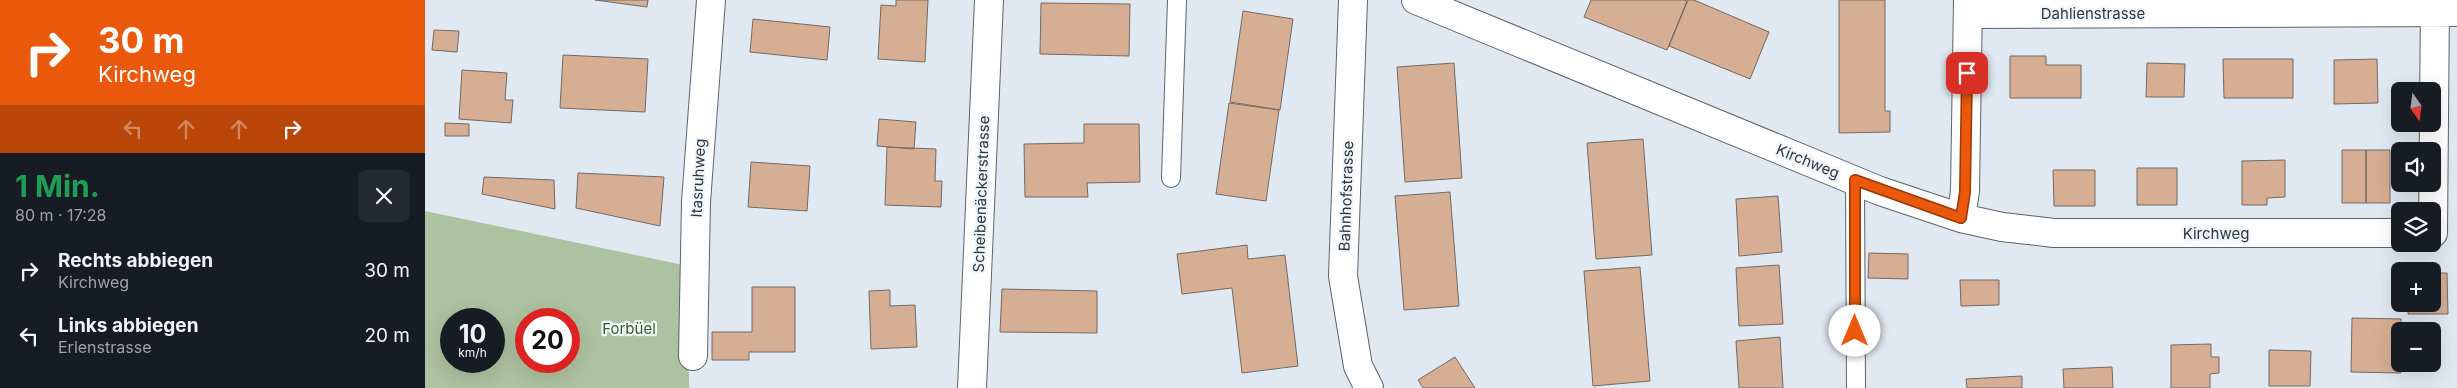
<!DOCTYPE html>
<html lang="de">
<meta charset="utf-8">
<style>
:root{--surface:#171b24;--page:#242831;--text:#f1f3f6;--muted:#9ea1a6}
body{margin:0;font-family:Inter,sans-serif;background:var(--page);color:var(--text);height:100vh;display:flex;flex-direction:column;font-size:19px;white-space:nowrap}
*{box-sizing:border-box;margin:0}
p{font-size:16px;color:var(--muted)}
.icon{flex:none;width:28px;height:28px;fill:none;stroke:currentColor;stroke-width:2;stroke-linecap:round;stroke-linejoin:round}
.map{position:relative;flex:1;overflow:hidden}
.panel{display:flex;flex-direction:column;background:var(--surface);width:425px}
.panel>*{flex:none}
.hud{background:#ea580c;color:#fff;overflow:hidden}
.needle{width:32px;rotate:166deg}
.fabs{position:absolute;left:1966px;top:82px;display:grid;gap:10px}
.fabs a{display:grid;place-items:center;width:50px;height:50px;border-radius:8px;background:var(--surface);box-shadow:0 5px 20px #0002;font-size:25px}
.speed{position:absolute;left:15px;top:308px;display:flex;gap:10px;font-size:25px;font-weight:700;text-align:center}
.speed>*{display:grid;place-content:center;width:65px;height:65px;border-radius:50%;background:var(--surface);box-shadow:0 5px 20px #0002;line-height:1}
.speed small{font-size:12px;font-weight:400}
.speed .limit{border:8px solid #d22;background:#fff;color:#111}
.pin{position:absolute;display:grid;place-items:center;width:42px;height:42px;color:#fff;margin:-21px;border-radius:10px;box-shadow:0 2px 8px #0006}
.me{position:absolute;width:55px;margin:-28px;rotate:0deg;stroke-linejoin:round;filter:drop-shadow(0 0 4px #0008)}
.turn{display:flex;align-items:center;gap:18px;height:105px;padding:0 15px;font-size:22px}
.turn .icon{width:65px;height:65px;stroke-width:2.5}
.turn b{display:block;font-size:35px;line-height:42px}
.lanes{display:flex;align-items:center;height:48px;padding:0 15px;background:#0003;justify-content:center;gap:25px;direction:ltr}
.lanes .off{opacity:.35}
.round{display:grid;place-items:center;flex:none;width:52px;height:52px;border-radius:8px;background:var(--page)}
.summary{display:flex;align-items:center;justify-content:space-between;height:85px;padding:0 15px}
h1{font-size:30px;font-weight:700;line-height:38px;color:#1e9e55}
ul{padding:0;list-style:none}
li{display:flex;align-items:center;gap:15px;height:65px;padding:0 15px}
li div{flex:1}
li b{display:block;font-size:19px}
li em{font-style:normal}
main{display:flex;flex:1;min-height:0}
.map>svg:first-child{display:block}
</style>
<main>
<section class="panel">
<div class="hud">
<div class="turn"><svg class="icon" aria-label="right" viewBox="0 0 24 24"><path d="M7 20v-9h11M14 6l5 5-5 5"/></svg><div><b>30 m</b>Kirchweg</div></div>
<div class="lanes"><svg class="icon off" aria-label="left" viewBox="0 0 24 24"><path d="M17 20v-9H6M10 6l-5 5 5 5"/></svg><svg class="icon off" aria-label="ahead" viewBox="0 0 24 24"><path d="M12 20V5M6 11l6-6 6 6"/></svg><svg class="icon off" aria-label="ahead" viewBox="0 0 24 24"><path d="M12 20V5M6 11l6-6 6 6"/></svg><svg class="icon" aria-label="right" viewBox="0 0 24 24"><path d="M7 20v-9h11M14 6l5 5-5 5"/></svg></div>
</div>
<div class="summary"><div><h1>1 Min.</h1><p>80 m · 17:28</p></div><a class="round"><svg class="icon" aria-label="close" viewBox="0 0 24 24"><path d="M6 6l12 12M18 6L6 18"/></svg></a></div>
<ul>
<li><svg class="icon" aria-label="right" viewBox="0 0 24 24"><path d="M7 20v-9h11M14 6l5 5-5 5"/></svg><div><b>Rechts abbiegen</b><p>Kirchweg</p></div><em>30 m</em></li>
<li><svg class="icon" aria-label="left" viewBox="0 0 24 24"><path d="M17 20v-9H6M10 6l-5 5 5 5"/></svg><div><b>Links abbiegen</b><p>Erlenstrasse</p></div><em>20 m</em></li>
</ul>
</section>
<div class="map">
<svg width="2032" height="388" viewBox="0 0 2032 388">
<rect width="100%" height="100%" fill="#e0e9f2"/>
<!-- green -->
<path fill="#adc2a0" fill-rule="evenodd" d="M0,211L263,266L264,388H0ZM26,319H69V361H26ZM101,319H144V361H101Z"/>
<!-- building -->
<path fill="#d5ae93" stroke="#736a64" d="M170,0H223L222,7Z
M471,0H503L500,62L453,59L456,5L471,6Z
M1166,0H1259L1262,1L1242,50L1159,17Z
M1263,0H1269L1344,32L1325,79L1244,46Z
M1414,0H1460V111H1465V132L1414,133Z
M616,3L705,4L704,56L615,54Z
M818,11L868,19L855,110L805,102Z
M328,19L405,27L402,60L325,52Z
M9,30L34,31L32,52L7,50Z
M138,55L223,59L220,112L135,108Z
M1585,56H1621V65H1656V98H1585Z
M1798,59H1868V98H1799Z
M1952,59L1953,103L1909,104V60Z
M1029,63L1037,178L980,182L972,67Z
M1722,63L1760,64L1759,97H1721Z
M37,70L82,73L80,100H88L86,123L34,119Z
M804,103L854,110L841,201L791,194Z
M454,119L491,122L489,149L452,146Z
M20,123L44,124V136H20Z
M659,124H714L715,182L662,183L663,197H600L599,144L659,143Z
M1218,139L1227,255L1171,259L1162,143Z
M462,147L511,149L510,181H517L516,207L460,205Z
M1917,150H1941V203H1917Z
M1941,150H1965V203H1941Z
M1860,160V197L1842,198V205H1817V161Z
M326,162L385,166L382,211L323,207Z
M1712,168H1752V205H1712Z
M1628,170H1670V206H1629Z
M153,173L239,177L235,226L151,208Z
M59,177L129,180L130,209L57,194Z
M1025,192L1034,306L979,310L970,196Z
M1353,196L1357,252L1314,256L1311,199Z
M822,245L823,259L860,255L873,366L817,373L807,288L757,294L752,254Z
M1444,253L1483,254V279L1443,278Z
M1354,265L1358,324L1314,326L1311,268Z
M1215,267L1225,381L1168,386L1159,271Z
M2008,273H2022L2023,314H1983V304H2008Z
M1535,280H1574V305L1536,306Z
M327,287H370V352H324V360H287V332H327Z
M577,289L672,291V333L575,332Z
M465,290V306L490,305L492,347L446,349L444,291Z
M1927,318L1976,319V373L1926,372Z
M1355,337L1358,388H1314L1311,341Z
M1786,344V357H1794V373L1785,374V388H1746V345Z
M1844,350L1886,351L1885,386H1844Z
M1030,357L1050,388H998L993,380Z
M1687,367L1688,388H1639L1638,369Z
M1597,376V388H1542L1541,379Z"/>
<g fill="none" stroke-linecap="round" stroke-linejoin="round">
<defs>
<path id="lane" d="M746,178L752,0
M1430,180L1431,388"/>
<path id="street" d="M991,0L1455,191L1536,218L1577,227L1629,233H1975
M1544,14L2032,12
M1536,218L1540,191L1543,0
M2008,233L2010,0
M268,356L271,202L286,0
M547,388L564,0"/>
<path id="secondary" d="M928,0L918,276L933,366L944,388"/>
</defs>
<!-- lane casing -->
<use href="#lane" stroke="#5c646b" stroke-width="20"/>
<!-- street casing -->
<use href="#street" stroke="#5c646b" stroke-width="30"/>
<!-- secondary casing -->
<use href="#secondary" stroke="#5c646b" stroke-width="30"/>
<!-- lane -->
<use href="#lane" stroke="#fff" stroke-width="18"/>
<!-- street -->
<use href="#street" stroke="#fff" stroke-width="28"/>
<!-- secondary -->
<use href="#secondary" stroke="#fff" stroke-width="28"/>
</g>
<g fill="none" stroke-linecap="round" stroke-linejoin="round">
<defs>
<path id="route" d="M1430,331V180L1536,218L1540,192L1542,73"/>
</defs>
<!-- route casing -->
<use href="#route" stroke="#983908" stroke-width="12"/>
<!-- route -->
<use href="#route" stroke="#ea580c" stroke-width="9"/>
</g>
<g text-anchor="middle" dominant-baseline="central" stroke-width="4.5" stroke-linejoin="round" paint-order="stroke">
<!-- street labels -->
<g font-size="15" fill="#323639" stroke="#eef6ff">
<text x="1668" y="13">Dahlienstrasse</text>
<text transform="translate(1383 161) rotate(22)">Kirchweg</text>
<text transform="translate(273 178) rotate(-87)">Itasruhweg</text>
<text transform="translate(556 194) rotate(-88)">Scheibenäckerstrasse</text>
<text transform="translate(921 196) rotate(-88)">Bahnhofstrasse</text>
<text x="1791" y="233">Kirchweg</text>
</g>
<!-- park labels -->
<g font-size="15" fill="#3a5a23" stroke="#eef6ff">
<text x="204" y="328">Forbüel</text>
</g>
</g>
</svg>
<div class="fabs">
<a><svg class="needle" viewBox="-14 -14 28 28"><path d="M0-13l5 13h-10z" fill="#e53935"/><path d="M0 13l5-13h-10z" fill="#9ea1a6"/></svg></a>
<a><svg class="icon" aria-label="sound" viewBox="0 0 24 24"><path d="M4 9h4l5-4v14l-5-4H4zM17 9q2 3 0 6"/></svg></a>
<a><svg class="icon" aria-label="layers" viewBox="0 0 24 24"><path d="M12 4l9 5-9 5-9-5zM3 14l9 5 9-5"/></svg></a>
<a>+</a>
<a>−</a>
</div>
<div class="speed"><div>10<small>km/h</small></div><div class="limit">20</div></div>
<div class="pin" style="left:1542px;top:73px;background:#d93025"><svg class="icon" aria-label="arrive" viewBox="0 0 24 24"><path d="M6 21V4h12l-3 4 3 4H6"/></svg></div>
<svg class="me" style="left:1430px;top:331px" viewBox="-20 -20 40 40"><circle r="19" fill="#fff"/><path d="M0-13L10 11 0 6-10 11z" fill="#ea580c"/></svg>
</div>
</main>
